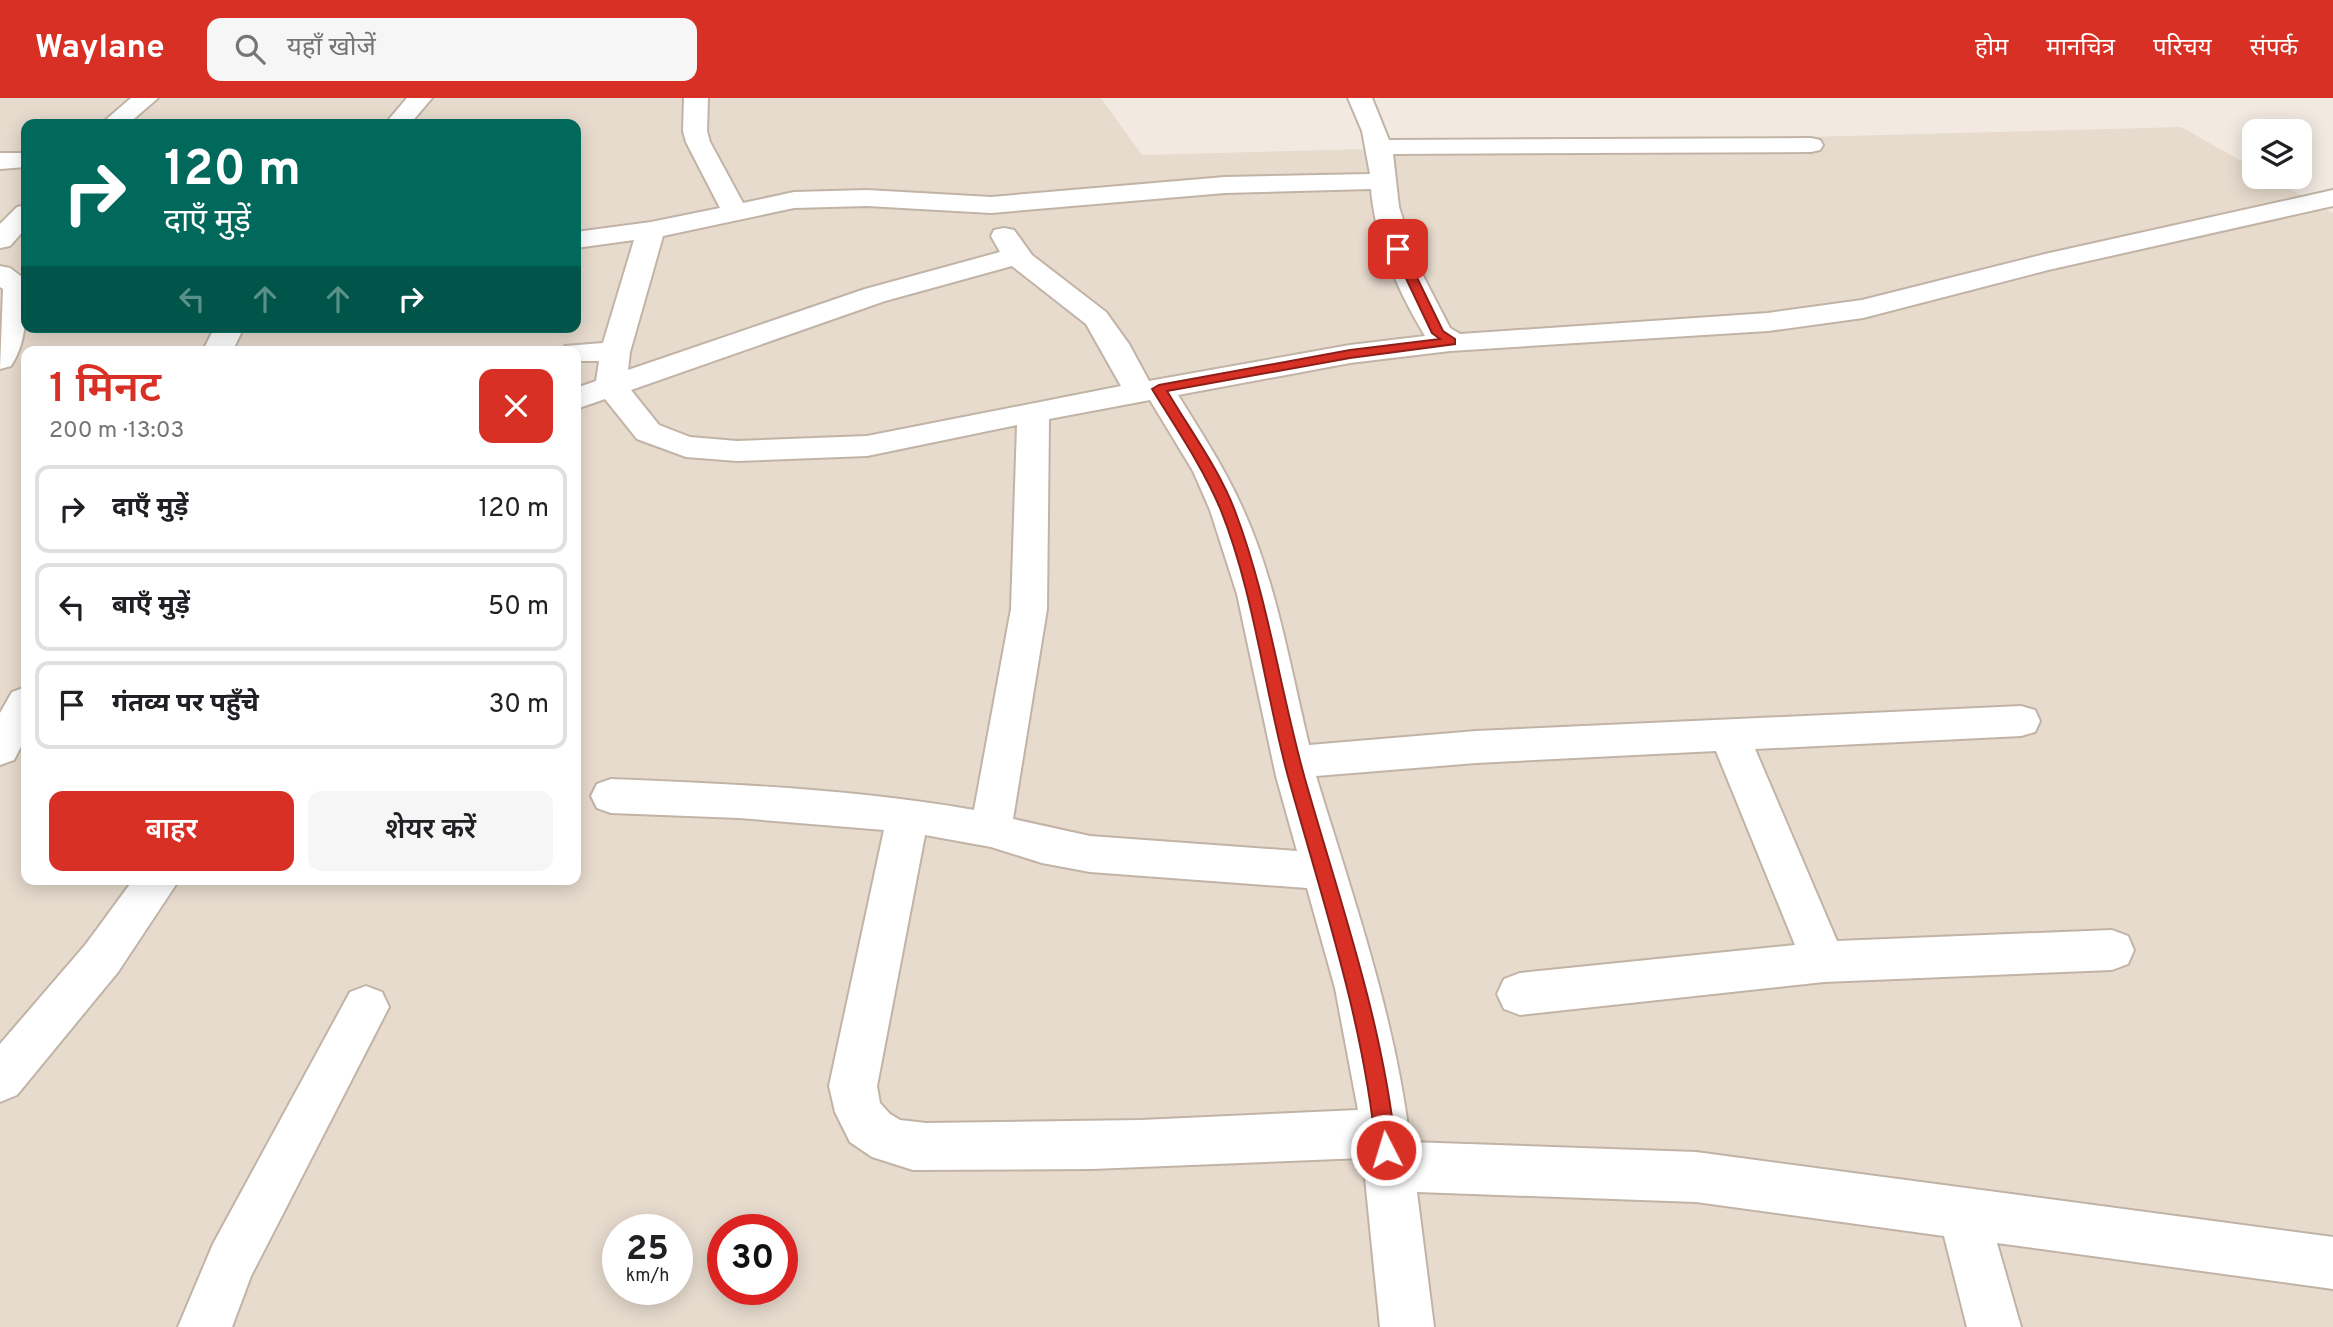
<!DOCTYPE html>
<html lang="hi">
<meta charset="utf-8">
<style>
:root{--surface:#fff;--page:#f6f6f6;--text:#202124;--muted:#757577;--line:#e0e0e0;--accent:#d93025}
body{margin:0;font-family:Overpass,"Noto Sans Devanagari",sans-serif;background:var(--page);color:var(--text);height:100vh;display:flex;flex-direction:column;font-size:26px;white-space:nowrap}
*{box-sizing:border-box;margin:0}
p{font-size:23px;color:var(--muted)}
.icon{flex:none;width:38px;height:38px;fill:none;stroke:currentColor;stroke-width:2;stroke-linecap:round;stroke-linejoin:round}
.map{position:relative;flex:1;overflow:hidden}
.panel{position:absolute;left:21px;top:248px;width:560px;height:539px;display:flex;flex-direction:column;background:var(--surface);border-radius:14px;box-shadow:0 4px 18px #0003}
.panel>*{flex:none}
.top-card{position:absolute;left:21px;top:21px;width:560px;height:214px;border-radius:14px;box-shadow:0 4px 18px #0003;background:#00695c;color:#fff;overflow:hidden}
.tools{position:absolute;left:2242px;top:21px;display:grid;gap:14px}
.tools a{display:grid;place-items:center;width:70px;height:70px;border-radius:14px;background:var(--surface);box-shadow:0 4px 18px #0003;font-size:35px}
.speed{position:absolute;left:602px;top:1116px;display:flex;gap:14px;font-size:35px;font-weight:700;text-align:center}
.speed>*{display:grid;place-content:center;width:91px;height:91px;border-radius:50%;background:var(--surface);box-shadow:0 4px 18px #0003;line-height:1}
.speed small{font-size:18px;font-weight:400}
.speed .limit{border:10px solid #d22;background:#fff;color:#111}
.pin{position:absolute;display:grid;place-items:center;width:60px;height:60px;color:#fff;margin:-30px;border-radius:14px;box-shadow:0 4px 10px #0006}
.me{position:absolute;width:77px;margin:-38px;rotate:355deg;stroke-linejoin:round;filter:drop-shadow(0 0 5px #0008)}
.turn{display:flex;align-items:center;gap:24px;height:147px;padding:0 28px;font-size:32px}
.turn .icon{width:91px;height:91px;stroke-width:2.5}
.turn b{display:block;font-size:49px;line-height:60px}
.lanes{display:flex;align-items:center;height:66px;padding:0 28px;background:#0003;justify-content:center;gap:35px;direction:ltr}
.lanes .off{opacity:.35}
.round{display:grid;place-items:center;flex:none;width:74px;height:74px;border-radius:14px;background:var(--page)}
.headline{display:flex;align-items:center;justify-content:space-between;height:119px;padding:0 28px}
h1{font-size:42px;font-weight:600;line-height:52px;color:var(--accent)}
.primary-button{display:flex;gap:14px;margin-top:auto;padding:14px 28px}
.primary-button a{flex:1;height:80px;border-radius:14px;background:var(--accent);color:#fff;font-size:28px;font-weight:600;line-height:80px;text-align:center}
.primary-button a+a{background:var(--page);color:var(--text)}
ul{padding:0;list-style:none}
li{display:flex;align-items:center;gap:21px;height:88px;margin:0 14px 10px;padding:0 14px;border:4px solid var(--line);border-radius:14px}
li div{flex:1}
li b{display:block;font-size:26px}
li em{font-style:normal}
header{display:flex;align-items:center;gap:42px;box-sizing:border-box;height:98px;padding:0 35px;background:var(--accent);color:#fff}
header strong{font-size:33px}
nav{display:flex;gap:38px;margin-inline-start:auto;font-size:24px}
.search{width:490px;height:63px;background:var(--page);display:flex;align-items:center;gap:18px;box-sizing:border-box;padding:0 24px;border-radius:14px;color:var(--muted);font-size:26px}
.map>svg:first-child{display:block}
</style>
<header>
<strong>Waylane</strong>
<div class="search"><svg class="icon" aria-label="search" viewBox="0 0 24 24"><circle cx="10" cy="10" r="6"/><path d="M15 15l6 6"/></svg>यहाँ खोजें</div>
<nav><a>होम</a><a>मानचित्र</a><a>परिचय</a><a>संपर्क</a></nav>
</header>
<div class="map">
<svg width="2333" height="1229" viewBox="0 0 2333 1229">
<rect width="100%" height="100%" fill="#f2eae1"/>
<!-- residential -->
<path fill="#e7dbce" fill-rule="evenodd" d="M0,0H1101L1142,57L2181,29L2254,70V79H2269L2333,115V1229H0ZM26,26H576V229H26ZM26,254H576V782H26ZM618,1132H677V1192H618ZM723,1132H782V1192H723Z"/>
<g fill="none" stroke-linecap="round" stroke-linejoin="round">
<defs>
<path id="minor" d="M131,0H158L128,26H101Z
M407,0H432L410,26H385Z
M684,0H708L707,33L710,44L743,105L794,94L867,92L991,99L1225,79L1370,76L1362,33L1348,0H1372L1389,42L1811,40L1820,42L1823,47L1820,52L1811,54L1393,56L1399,109L1417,166L1450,230L1460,236L1768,215L1862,202L2045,156L2333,92V108L2048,172L1863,220L1768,233L1450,253L1350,265L1178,297C1201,334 1224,369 1242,409C1276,483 1290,568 1309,647L1476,633L2021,608L2035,612L2040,623L2035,634L2021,638L1755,651L1837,843L2112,832L2128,838L2134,852L2128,866L2112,872L1824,884L1520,917L1504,911L1497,896L1504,881L1520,875L1795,847L1716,653L1476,665L1316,678C1353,799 1395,918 1410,1044L1696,1054L2333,1139V1191L1997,1145L2021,1229H1967L1944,1138L1696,1104L1417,1094L1434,1229H1380L1363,1060L1092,1071L913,1072L872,1059L850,1044L835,1014L829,988L884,732L739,720L611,715L597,710L591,698L597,686L611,681C732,686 854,691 974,712L1011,511L1017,327L867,358L737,363L686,359L637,341L605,301L576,311V290L596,283L599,263H576V254H561L565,248L603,245L634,142L576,150V134L651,124L720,110L686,44L683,33ZM1371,91C1375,142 1399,195 1425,238L1350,247L1149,283L1129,246L1106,214L1032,157L1014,132L1004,130L994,132L991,138L1000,154L865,191L628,272L630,254L663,138L794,110L867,108L991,115L1225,95ZM1012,168L1086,226L1121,288L867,338L737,343L690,339L659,327L631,292L885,203ZM1150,302L1193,373L1210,412L1237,496L1276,678L1297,753L1090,738L1013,721L1047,511L1049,321ZM925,737L991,749L1042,765L1090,774L1307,790L1335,890L1358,1012L1141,1022L926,1025L900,1022L890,1016L880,1005L877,988Z
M0,55H26V69L0,71Z
M26,107V130L10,148L0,150V126L17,109Z
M0,168L10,170L26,182C26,211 28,243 11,268L0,271L3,191L0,189Z
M215,229H244L232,254H202Z
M26,589V639L14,662L0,667V615L12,594Z
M133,782H179L118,874L17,997L0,1004V946L86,846Z
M366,888L382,894L389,909L251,1178L232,1229H178L213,1146L350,894Z"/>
</defs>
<!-- minor casing -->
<use href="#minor" stroke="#c1b3a6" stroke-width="4"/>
<!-- minor -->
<use href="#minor" fill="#fff" fill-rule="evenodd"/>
</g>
<!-- route -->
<path fill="#d93025" stroke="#8d1f18" stroke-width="2" d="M1398,148L1403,151L1443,233L1455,241V246L1350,260L1167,293C1190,332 1219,371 1235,413C1268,500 1280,592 1305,681C1340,804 1383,924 1396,1052L1393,1059L1386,1062L1379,1059L1376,1052C1364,925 1323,804 1289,682C1264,592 1255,497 1220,410C1202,368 1176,330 1152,291L1159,287L1350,252L1440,241L1432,235L1392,151Z"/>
</svg>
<div class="tools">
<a><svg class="icon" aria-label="layers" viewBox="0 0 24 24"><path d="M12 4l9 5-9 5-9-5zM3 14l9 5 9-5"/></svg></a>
</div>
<div class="speed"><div>25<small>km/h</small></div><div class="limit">30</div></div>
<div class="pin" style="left:1398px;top:151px;background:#d93025"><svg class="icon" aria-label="arrive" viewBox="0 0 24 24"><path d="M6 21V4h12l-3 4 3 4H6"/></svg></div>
<svg class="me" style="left:1386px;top:1052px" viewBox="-20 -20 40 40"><circle r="17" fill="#d93025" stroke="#fff" stroke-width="3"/><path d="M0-11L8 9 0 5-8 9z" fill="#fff"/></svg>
<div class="top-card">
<div class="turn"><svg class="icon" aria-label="right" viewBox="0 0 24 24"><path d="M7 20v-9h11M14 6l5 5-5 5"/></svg><div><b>120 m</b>दाएँ मुड़ें</div></div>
<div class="lanes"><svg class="icon off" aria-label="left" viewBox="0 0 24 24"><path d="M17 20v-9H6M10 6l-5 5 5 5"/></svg><svg class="icon off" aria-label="ahead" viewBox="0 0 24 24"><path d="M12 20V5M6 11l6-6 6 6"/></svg><svg class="icon off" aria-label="ahead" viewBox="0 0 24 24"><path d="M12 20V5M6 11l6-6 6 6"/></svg><svg class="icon" aria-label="right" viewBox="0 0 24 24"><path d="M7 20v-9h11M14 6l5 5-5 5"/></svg></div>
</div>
<section class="panel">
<div class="headline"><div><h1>1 मिनट</h1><p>200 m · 13:03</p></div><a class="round" style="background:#d93025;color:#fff"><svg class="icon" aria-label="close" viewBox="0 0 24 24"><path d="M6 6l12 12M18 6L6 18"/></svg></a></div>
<ul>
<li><svg class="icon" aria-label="right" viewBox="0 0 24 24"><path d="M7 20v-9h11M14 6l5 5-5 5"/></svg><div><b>दाएँ मुड़ें</b></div><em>120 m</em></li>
<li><svg class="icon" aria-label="left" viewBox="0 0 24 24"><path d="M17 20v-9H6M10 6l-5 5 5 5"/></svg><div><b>बाएँ मुड़ें</b></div><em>50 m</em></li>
<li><svg class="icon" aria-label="arrive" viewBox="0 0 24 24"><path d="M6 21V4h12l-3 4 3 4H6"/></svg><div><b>गंतव्य पर पहुँचे</b></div><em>30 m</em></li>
</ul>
<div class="primary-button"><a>बाहर</a><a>शेयर करें</a></div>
</section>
</div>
